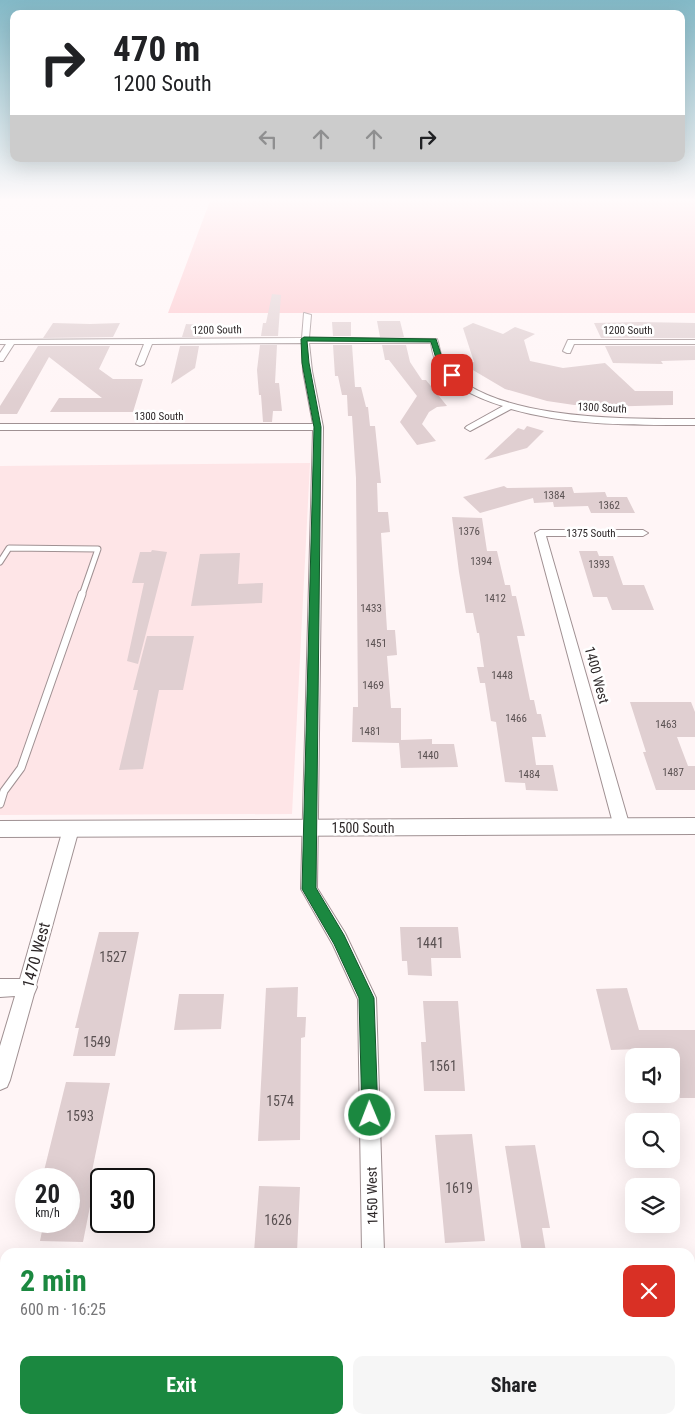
<!DOCTYPE html>
<meta charset="utf-8">
<style>
:root{--surface:#fff;--page:#f6f6f6;--text:#202124;--muted:#757577;--accent:#1b8840}
body{margin:0;font-family:"Roboto Condensed",sans-serif;background:var(--page);color:var(--text);height:100vh;display:flex;flex-direction:column;font-size:19px;white-space:nowrap}
*{box-sizing:border-box;margin:0}
p{font-size:16px;color:var(--muted)}
.icon{flex:none;width:28px;height:28px;fill:none;stroke:currentColor;stroke-width:2;stroke-linecap:round;stroke-linejoin:round}
.map{position:relative;flex:1;overflow:hidden}
.drawer{position:absolute;left:0px;top:1248px;width:695px;height:176px;display:flex;flex-direction:column;background:var(--surface);border-radius:15px 15px 0 0;box-shadow:0 5px 20px #0002}
.drawer>*{flex:none}
.guide{position:absolute;left:10px;top:10px;width:675px;height:152px;border-radius:10px;box-shadow:0 5px 20px #0002;background:#fff;color:var(--text);overflow:hidden}
.controls{position:absolute;left:625px;top:1048px;display:grid;gap:10px}
.controls a{display:grid;place-items:center;width:55px;height:55px;border-radius:10px;background:var(--surface);box-shadow:0 5px 20px #0002;font-size:25px}
.speed{position:absolute;left:15px;top:1168px;display:flex;gap:10px;font-size:25px;font-weight:700;text-align:center}
.speed>*{display:grid;place-content:center;width:65px;height:65px;border-radius:50%;background:var(--surface);box-shadow:0 5px 20px #0002;line-height:1}
.speed small{font-size:12px;font-weight:400}
.speed .limit{border:2px solid #111;border-radius:8px;background:#fff;color:#111}
.pin{position:absolute;display:grid;place-items:center;width:42px;height:42px;color:#fff;margin:-21px;border-radius:10px;box-shadow:0 2px 8px #0006}
.me{position:absolute;width:55px;margin:-28px;rotate:359deg;stroke-linejoin:round;filter:drop-shadow(0 0 4px #0008)}
.turn{display:flex;align-items:center;gap:18px;height:105px;padding:0 20px;font-size:22px}
.turn .icon{width:65px;height:65px;stroke-width:2.5}
.turn b{display:block;font-size:35px;line-height:42px}
.lanes{display:flex;align-items:center;height:48px;padding:0 20px;background:#0003;justify-content:center;gap:25px;direction:ltr}
.lanes .off{opacity:.35}
.round{display:grid;place-items:center;flex:none;width:52px;height:52px;border-radius:10px;background:var(--page)}
.overview{display:flex;align-items:center;justify-content:space-between;height:85px;padding:0 20px}
h1{font-size:30px;font-weight:700;line-height:38px;color:var(--accent)}
.button{display:flex;gap:10px;margin-top:auto;padding:10px 20px}
.button a{flex:1;height:58px;border-radius:10px;background:var(--accent);color:#fff;font-size:20px;font-weight:700;line-height:58px;text-align:center}
.button a+a{background:var(--page);color:var(--text)}
.map>svg:first-child{display:block}
</style>
<div class="map">
<svg width="695" height="1423" viewBox="0 0 695 1423">
<rect width="100%" height="100%" fill="#fff5f6"/>
<!-- built -->
<path fill="#fee5e7" d="M310,463L292,814L0,815V466Z"/>
<!-- green -->
<path fill="#fec6cc" d="M210,201H695V313H168Z"/>
<!-- building -->
<path fill="#e0cfd1" d="M272,294L281,295L278,336H261L263,323H266Z
M377,321H400L404,337H380Z
M332,322H351V336H333Z
M639,322L695,323V338H601L594,323Z
M53,323L90,324L120,323L113,337L43,338Z
M473,323L503,334L515,327L535,334L524,340L530,361L563,368L605,363L635,391H673V405L597,407L596,405H574L547,401L505,389L461,363L474,362L463,328Z
M186,324L203,325L201,337H182Z
M260,345H277L275,383H279L282,411H273L272,422H263L261,395H259L257,370Z
M333,345H352L355,387H361L366,407H368L370,426H375L381,483H377L378,512H388L390,532L381,533L387,630H395L397,655L387,656L391,708H401V740L432,739V744H454L458,767L401,768L399,743L352,742L353,707H358L356,478L352,416H348L347,395H342L338,376H335Z
M382,345H406L410,362L422,380H426L447,406L437,407L429,412L422,424L436,441L417,445L400,422L417,396L389,360H385Z
M38,346H110L99,369L113,379H143L133,412H50L59,398H102L49,357L17,414H0V406Z
M180,346H199L195,368L171,384Z
M605,346H695V360L661,361L663,364L613,363Z
M527,426L544,431L527,448L484,460L518,428L524,430Z
M504,486L507,488L572,487L574,493L605,492L607,497H627L635,513H591L588,506L554,507L553,502L534,503L533,498L480,513L463,497Z
M452,517L482,518L487,551H497L505,585H510L512,596H516L525,636H517L530,700H534L537,714H541L546,737H532L536,765H553L558,791L526,790L525,783L505,782L496,722L491,721L485,683H480L477,667H484L479,633H477L473,613H466L459,572Z
M152,550L167,552L138,664L127,661L144,583H132L140,552H151Z
M579,551H597L599,556H613L623,585H644L654,610H612L607,597H593Z
M240,553L238,584L263,583L262,603L191,606L200,554Z
M147,636H194L183,690H159L143,769L119,770L138,690H133Z
M630,702H691L695,712V737H677L688,766H695V790H656L643,752H646Z
M400,927H458L461,958H431L432,976L408,975L407,961H402Z
M99,932H139L115,1056H73L79,1028H75Z
M298,987L297,1017H306L305,1037L301,1038L300,1140L258,1141L266,988Z
M627,988L639,1030H695V1098H680L671,1068V1056H668L666,1048L611,1050L596,989Z
M179,994H224L221,1029L174,1030Z
M423,1001H458L465,1091H424L421,1042H426Z
M66,1082L110,1083L91,1176H96L83,1242L40,1241L44,1221H69V1179H42Z
M472,1134L485,1241L445,1243L435,1135Z
M535,1145L550,1228H542L546,1252H522L505,1146Z
M259,1186L300,1187L297,1252H254Z"/>
<g fill="none" stroke-linecap="round" stroke-linejoin="round">
<defs>
<path id="service-far1" d="M0,562L9,548L98,549L82,595"/>
<path id="service" d="M0,804L4,791L21,768L82,594"/>
<path id="minor" d="M304,313L311,315L309,338L437,339C440,347 440,357 445,364C487,422 630,419 695,419V425C634,425 570,426 511,409L470,431L465,428L467,426L503,406C480,399 451,387 438,366C434,359 432,351 431,343H309L312,371L323,427L317,888L345,933L376,998L384,1252H362L358,999L333,945L301,889L313,430H0V424H313L303,371L302,343L152,344L144,364L140,366L136,364L144,344H14L3,361H0V353L6,344H0V340L302,338Z
M568,340H695V344H574L570,353H567L563,351Z
M540,530H643L648,533L643,536H546L630,827L628,832L622,833L616,832L614,827L535,533Z
M71,823L77,824L79,829L36,985L37,987L34,994L10,1080L7,1087L0,1090V1046L15,996L0,997V979H20L63,829L65,824Z
M367,1419H391L392,1423H366Z"/>
<path id="tertiary" d="M695,818V834L0,837V821Z"/>
</defs>
<!-- service-far1 casing -->
<use href="#service-far1" stroke="#a09193" stroke-width="7"/>
<!-- service casing -->
<use href="#service" stroke="#a09193" stroke-width="9"/>
<!-- minor casing -->
<use href="#minor" stroke="#a09193" stroke-width="2"/>
<!-- tertiary casing -->
<use href="#tertiary" stroke="#a09193" stroke-width="2"/>
<!-- service-far1 -->
<use href="#service-far1" stroke="#fff" stroke-width="5"/>
<!-- service -->
<use href="#service" stroke="#fff" stroke-width="7"/>
<!-- minor -->
<use href="#minor" fill="#fff" fill-rule="evenodd"/>
<!-- tertiary -->
<use href="#tertiary" fill="#fff" fill-rule="evenodd"/>
</g>
<!-- sky -->
<linearGradient id="sky" x2="0" y2="1"><stop stop-color="#83b9c7"/><stop offset="0.5" stop-color="#fffafb"/><stop offset="1" stop-color="#fffafb" stop-opacity="0"/></linearGradient>
<rect width="695" height="400" fill="url(#sky)"/>
<!-- route -->
<path fill="#1b8840" stroke="#12582a" d="M304,337L436,339L444,364L456,375L450,376L438,365L431,342L307,341L309,363L321,427L316,888L344,935L374,998L378,1115L376,1121L370,1124L364,1121L362,1115L359,998L334,944L302,889L314,427L302,363L301,339Z"/>
<g text-anchor="middle" dominant-baseline="central" stroke-width="5" stroke-linejoin="round" paint-order="stroke">
<!-- far-street labels -->
<g font-size="11" fill="#2d2728" stroke="#fff">
<text transform="translate(217 330) rotate(-1)">1200 South</text>
<text x="628" y="330">1200 South</text>
<text transform="translate(602 408) rotate(3)">1300 South</text>
<text x="159" y="416">1300 South</text>
<text x="591" y="533">1375 South</text>
</g>
<!-- number labels -->
<g font-size="11" fill="#5a5152">
<text x="554" y="495">1384</text>
<text x="609" y="505">1362</text>
<text x="469" y="531">1376</text>
<text x="481" y="561">1394</text>
<text x="599" y="564">1393</text>
<text x="495" y="598">1412</text>
<text x="371" y="608">1433</text>
<text x="376" y="643">1451</text>
<text x="502" y="675">1448</text>
<text x="373" y="685">1469</text>
<text x="516" y="718">1466</text>
<text x="666" y="724">1463</text>
<text x="370" y="731">1481</text>
<text x="428" y="755">1440</text>
<text x="673" y="772">1487</text>
<text x="529" y="774">1484</text>
</g>
<!-- street labels -->
<g font-size="14" fill="#2d2728" stroke="#fff">
<text transform="translate(597 675) rotate(75)">1400 West</text>
<text x="363" y="828">1500 South</text>
<text transform="translate(372 1196) rotate(-91)">1450 West</text>
</g>
<!-- near-number labels -->
<g font-size="14" fill="#5a5152">
<text x="430" y="943">1441</text>
<text x="113" y="957">1527</text>
<text x="97" y="1042">1549</text>
<text x="443" y="1066">1561</text>
<text x="280" y="1101">1574</text>
<text x="80" y="1116">1593</text>
<text x="459" y="1188">1619</text>
<text x="278" y="1220">1626</text>
</g>
<!-- near-street labels -->
<g font-size="16" fill="#2d2728" stroke="#fff">
<text transform="translate(36 955) rotate(-75)">1470 West</text>
</g>
</g>
</svg>
<div class="controls">
<a><svg class="icon" aria-label="sound" viewBox="0 0 24 24"><path d="M4 9h4l5-4v14l-5-4H4zM17 9q2 3 0 6"/></svg></a>
<a><svg class="icon" aria-label="search" viewBox="0 0 24 24"><circle cx="10" cy="10" r="6"/><path d="M15 15l6 6"/></svg></a>
<a><svg class="icon" aria-label="layers" viewBox="0 0 24 24"><path d="M12 4l9 5-9 5-9-5zM3 14l9 5 9-5"/></svg></a>
</div>
<div class="speed"><div>20<small>km/h</small></div><div class="limit">30</div></div>
<div class="pin" style="left:452px;top:375px;background:#d93025"><svg class="icon" aria-label="arrive" viewBox="0 0 24 24"><path d="M6 21V4h12l-3 4 3 4H6"/></svg></div>
<svg class="me" style="left:370px;top:1115px" viewBox="-20 -20 40 40"><circle r="17" fill="#1b8840" stroke="#fff" stroke-width="3"/><path d="M0-11L8 9 0 5-8 9z" fill="#fff"/></svg>
<div class="guide">
<div class="turn"><svg class="icon" aria-label="right" viewBox="0 0 24 24"><path d="M7 20v-9h11M14 6l5 5-5 5"/></svg><div><b>470 m</b>1200 South</div></div>
<div class="lanes"><svg class="icon off" aria-label="left" viewBox="0 0 24 24"><path d="M17 20v-9H6M10 6l-5 5 5 5"/></svg><svg class="icon off" aria-label="ahead" viewBox="0 0 24 24"><path d="M12 20V5M6 11l6-6 6 6"/></svg><svg class="icon off" aria-label="ahead" viewBox="0 0 24 24"><path d="M12 20V5M6 11l6-6 6 6"/></svg><svg class="icon" aria-label="right" viewBox="0 0 24 24"><path d="M7 20v-9h11M14 6l5 5-5 5"/></svg></div>
</div>
<section class="drawer">
<div class="overview"><div><h1>2 min</h1><p>600 m · 16:25</p></div><a class="round" style="background:#d93025;color:#fff"><svg class="icon" aria-label="close" viewBox="0 0 24 24"><path d="M6 6l12 12M18 6L6 18"/></svg></a></div>
<div class="button"><a>Exit</a><a>Share</a></div>
</section>
</div>
